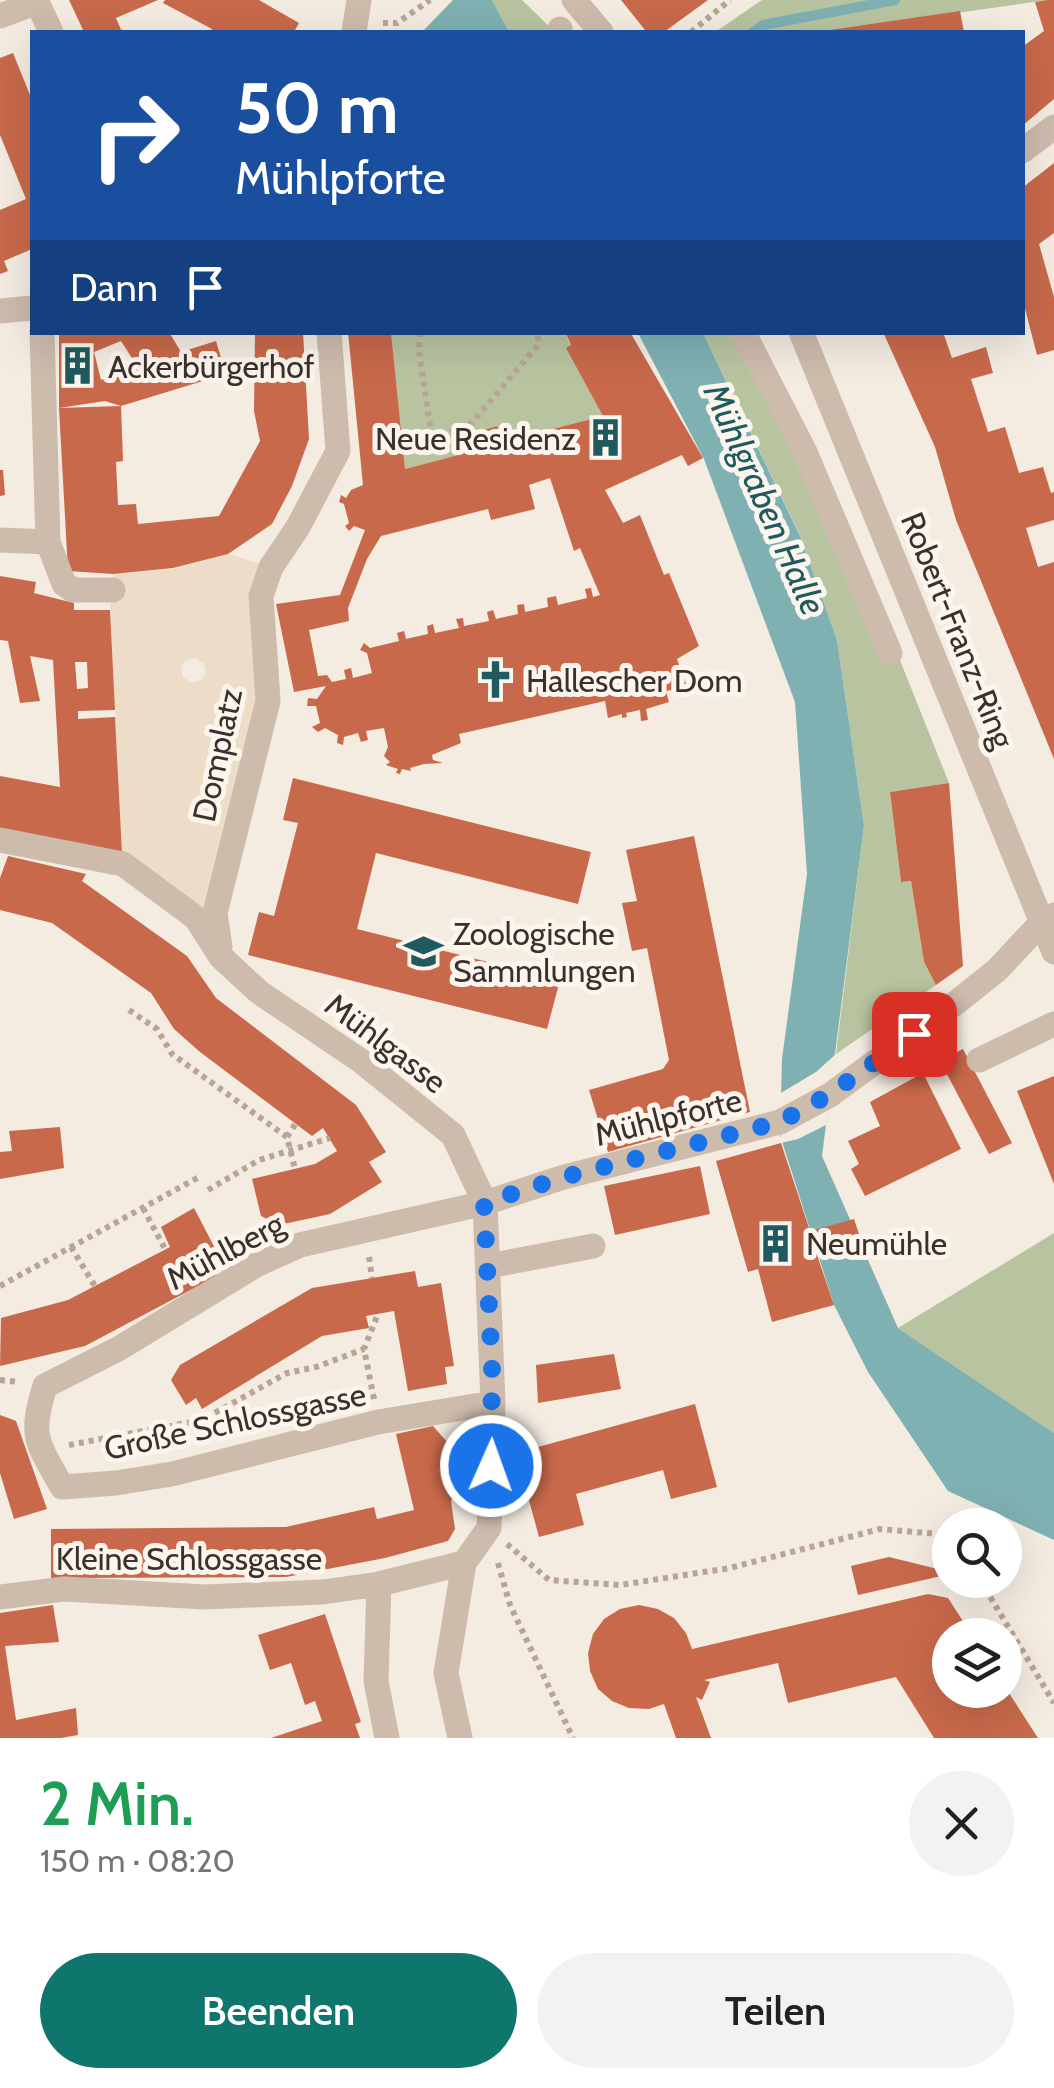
<!DOCTYPE html>
<html lang="de">
<meta charset="utf-8">
<style>
:root{--surface:#fff;--page:#f2f2f2;--text:#202124;--muted:#757577;--accent:#0f766e}
body{margin:0;font-family:Cabin,sans-serif;background:var(--page);color:var(--text);height:100vh;display:flex;flex-direction:column;font-size:38px;white-space:nowrap}
*{box-sizing:border-box;margin:0}
p{font-size:32px;color:var(--muted)}
.icon{flex:none;width:55px;height:55px;fill:none;stroke:currentColor;stroke-width:2;stroke-linecap:round;stroke-linejoin:round}
.map{position:relative;height:1738px;overflow:hidden}
.drawer{display:flex;flex-direction:column;background:var(--surface);flex:1}
.drawer>*{flex:none}
.top-card{position:absolute;left:30px;top:30px;width:995px;height:305px;border-radius:0px;box-shadow:0 10px 40px #0002;background:#1a4fa0;color:#fff;overflow:hidden}
.buttons{position:absolute;left:932px;top:1508px;display:grid;gap:20px}
.buttons a{display:grid;place-items:center;width:90px;height:90px;border-radius:50%;background:var(--surface);box-shadow:0 10px 40px #0002;font-size:50px}
.pin{position:absolute;display:grid;place-items:center;width:85px;height:85px;color:#fff;margin:-42px;border-radius:20px;box-shadow:0 5px 15px #0006}
.me{position:absolute;width:110px;margin:-55px;rotate:2deg;stroke-linejoin:round;filter:drop-shadow(0 0 8px #0008)}
.turn{display:flex;align-items:center;gap:35px;height:210px;padding:0 40px;font-size:45px}
.turn .icon{width:130px;height:130px;stroke-width:2.5}
.turn b{display:block;font-size:70px;line-height:85px}
.then{display:flex;align-items:center;height:95px;padding:0 40px;background:#0003;gap:20px;font-size:38px}
.round{display:grid;place-items:center;flex:none;width:105px;height:105px;border-radius:52px;background:var(--page)}
.summary{display:flex;align-items:center;justify-content:space-between;height:170px;padding:0 40px}
h1{font-size:60px;font-weight:600;line-height:75px;color:#1e9e55}
.cta{display:flex;gap:20px;margin-top:auto;padding:20px 40px}
.cta a{flex:1;height:115px;border-radius:60px;background:var(--accent);color:#fff;font-size:40px;font-weight:600;line-height:115px;text-align:center}
.cta a+a{background:var(--page);color:var(--text)}
.map>svg:first-child{display:block}
</style>
<div class="map">
<svg width="1054" height="1738" viewBox="0 0 1054 1738">
<rect width="100%" height="100%" fill="#f4ebe1"/>
<!-- green -->
<path fill="#b8c4a0" d="M492,0H522L555,32H509Z
M762,0H1047L824,32H715Z
M391,333H565L603,416L502,442L497,426L473,433L477,450L405,469Z
M703,333H758L824,470L949,783L890,792L901,882L911,881L924,962L936,985L836,1054L864,826L837,640L799,533Z
M1054,1233V1433L898,1328Z"/>
<!-- plaza -->
<path fill="#ecdcc8" fill-rule="evenodd" d="M228,554L271,567L268,701L226,863L221,957L122,853L110,610L113,574L173,569ZM195,658L204,663L206,672L201,680L191,683L183,677L181,668L186,660Z"/>
<!-- water -->
<path fill="#7fb0b2" d="M401,0H492L509,32H416Z
M638,333H703L800,536L837,640L864,826L822,1156L898,1328L1054,1433V1540L948,1491L868,1372L834,1305L780,1135L782,1059L807,874L795,702L704,459Z"/>
<!-- pier -->
<path fill="#f4ebe1" d="M396,0H453L422,32H410Z
M836,1054L826,1125L798,1139L781,1143L779,1094L816,1072Z"/>
<g fill="none" stroke-linecap="round" stroke-linejoin="round">
<!-- stream -->
<path stroke="#7fb0b2" stroke-width="10" d="M753,32L763,25L895,0"/>
</g>
<!-- building -->
<path fill="#c8694b" fill-rule="evenodd" d="M69,0H158L116,18L122,32H84Z
M165,0H259L299,23L294,32H210L212,29L163,3Z
M621,0H708L664,32L645,30Z
M1047,0H1054V99L1022,126V47L1044,31L1035,2Z
M960,11L964,32H831L830,30Z
M13,53L30,95L32,94V249L4,261L8,271L0,274V210L26,199L0,135V58Z
M1054,163V233L1039,244L1054,297V350L1037,355L1022,297V188Z
M68,332H169L181,352L216,341L226,374L121,406L123,461L116,462L118,505L136,504L138,524L219,516L260,441L254,411L255,332H303L309,439L292,486L272,524L228,554L173,568L113,574L68,571L59,408L121,406L105,401L59,408V335ZM121,341L137,366L101,380L94,352Z
M348,332H391L405,469L477,450L473,433L497,426L502,442L603,416L566,348L571,345L565,332H630L703,458L688,466L682,455L605,490L623,523L640,515L664,575L669,573L699,646L677,659L687,687L666,691L669,702L646,709L648,720L641,721L640,710L626,713L627,717L622,718V714L608,718L605,701L459,734L461,743L432,755L433,760L443,763L424,764L410,768L411,771L402,769L400,774L396,773L398,769L386,765L390,762L384,756L388,747L384,728L366,731L368,740L361,742L358,733L344,737L343,745L337,743L338,735L325,728L318,732L312,727L320,723L316,706H307L308,698L317,699L326,686L294,692L276,604L340,595L365,530L354,526L349,531L345,526L349,523L344,504L339,502L341,495L346,498L351,490L363,485ZM550,478L574,551L580,548L600,595L593,597L591,588L585,589L587,598L558,605L556,596L547,598L548,607L525,612L524,604L517,605L518,614L496,619L493,610L487,612L489,621L464,626L463,618L456,619L459,628L435,633L433,624L427,626L428,634L406,639L404,631L397,633L399,641L370,648L364,643L360,650L367,653L372,673L353,678L351,668L344,670L346,679L332,682L327,675L318,676L309,630L349,621L348,608L367,559L381,536L488,509L491,520L535,509L529,485Z
M883,332H943L952,358L986,347L993,373L971,379L988,432L1005,427L1019,473L1043,467L1051,493L1054,492V520L1026,528L1038,567L1054,562V759L956,520L935,447Z
M0,470H3L5,495L0,496Z
M0,576L36,582L34,593L74,603V610H110L115,710L78,711V719L115,717L122,853L0,832V776L60,787L53,660L30,656L40,701L20,703L8,641L0,640ZM75,662H87L88,688L77,689Z
M293,778L591,852L578,904L376,853L357,929L560,980L547,1029L248,955L259,912L274,916L298,823L283,820Z
M949,783L963,966L936,985L924,962L911,881L901,882L890,792Z
M694,836L750,1112L608,1152L589,1090L663,1069L669,1060L647,948L632,951L622,903L637,901L626,850Z
M8,856L86,874L82,881L187,956L216,998L356,1105L386,1152L369,1162L382,1182L330,1214L279,1225L261,1216L252,1179L315,1164L337,1151L323,1128L312,1136L200,1052L174,1029L151,993L52,923L0,910V878Z
M963,1049L1012,1143L989,1154L940,1061Z
M923,1073L961,1149L865,1196L851,1169L859,1164L848,1141L880,1126L870,1102Z
M1054,1076V1184L1017,1091Z
M60,1127L64,1168L0,1179V1152L12,1151L9,1131Z
M781,1143L810,1231L854,1219L862,1243L817,1255L834,1305L772,1322L758,1269L748,1272L716,1161Z
M700,1166L710,1214L615,1235L604,1186Z
M194,1208L218,1254L217,1276L85,1346L0,1366L1,1318L68,1300L170,1247L161,1227Z
M415,1271L418,1287L441,1283L454,1366L445,1367L447,1384L408,1391L394,1311L366,1316L369,1328L322,1336L202,1409L196,1398L186,1405L171,1380L180,1365L312,1288Z
M614,1354L621,1389L538,1403L536,1365Z
M695,1404L717,1487L671,1499L663,1470L576,1494L584,1525L539,1537L516,1453Z
M0,1415L16,1421L47,1509L14,1519L0,1473Z
M433,1426L448,1443L457,1487L451,1501L455,1529L448,1541L385,1558L286,1577L51,1578V1529L286,1527L374,1507L377,1519L414,1510L396,1434Z
M889,1557L950,1572V1574L858,1595L851,1566Z
M928,1594L948,1598L972,1635H950V1690H1007L1038,1738H934L896,1677L788,1703L778,1663L704,1680L710,1682L702,1700L696,1697L711,1738H676L664,1704L649,1709L629,1708L612,1701L598,1689L590,1671L588,1653L593,1634L604,1619L620,1609L639,1605L658,1609L674,1618L686,1633L692,1649Z
M53,1605L59,1642L5,1646L16,1720L76,1708L78,1735L61,1738H0V1613Z
M325,1614L361,1722L355,1724L360,1738H271L322,1721L315,1701L305,1705L291,1663L270,1670L258,1635Z"/>
<g fill="none" stroke-linecap="round" stroke-linejoin="round">
<!-- path -->
<path stroke="#b9a596" stroke-width="6" stroke-dasharray="5 5" stroke-linecap="butt" d="M383,23H397L430,0
M122,32H123
M691,32L730,0
M420,332L419,351L432,439
M403,449L472,423L537,346L539,332
M129,1010L157,1029L172,1054L287,1137L295,1169
M287,1137L296,1123
M208,1190L259,1160L330,1138
M143,1208L165,1249
M71,1247L95,1286
M369,1257L372,1278
M0,1286L199,1177
M0,1380L19,1382
M374,1399L364,1349L378,1314
M69,1445L202,1420L287,1373L316,1367L364,1349
M507,1544L549,1580L620,1585L730,1568L880,1529L950,1535
M498,1563L510,1605L573,1738
M980,1580L1054,1703"/>
<!-- minor -->
<path stroke="#cdbbac" stroke-width="25" d="M574,0L601,32
M0,16L37,2L51,32
M354,32L359,0
M560,32V29
M1022,151L1054,127
M0,311L32,308
M42,332L48,542L64,584L73,590H113
M743,332L805,452L890,653
M801,332L1054,952
M0,540L48,542
M0,840L123,864L196,918L221,957L259,992L361,1061L453,1135L485,1203L493,1403L489,1528L464,1563L446,1673L460,1738
M220,947L215,913L268,701L261,596L271,567L298,527L338,451L329,332
M979,1060L1054,1024
M489,1266L593,1246
M493,1403L378,1422L172,1474L116,1483L62,1487C37,1442 29,1437 45,1386L118,1349L258,1264L300,1245L485,1203L564,1177L780,1122L830,1095L957,1002L997,970L1042,922L1054,915
M379,1584L376,1681L387,1738
M0,1597L64,1589L205,1597L323,1592L379,1584L464,1563"/>
</g>
<g fill="none" stroke-linecap="round" stroke-linejoin="round">
<!-- route -->
<path stroke="#1a73e8" stroke-width="18" stroke-dasharray="0 32.4" d="M491,1466L492,1369L484,1203L564,1177L780,1122L830,1094L914,1034"/>
</g>
<!-- icons -->
<defs>
<symbol id="building-bare" viewBox="-9 -9 18 18"><path d="M-4-6H4V6H1V3H-1V6H-4ZM-2.5-4.3h1.7v1.8h-1.7ZM.8-4.3h1.7v1.8H.8ZM-2.5-1h1.7V.8h-1.7ZM.8-1h1.7V.8H.8Z" fill="#1f5a5e" stroke="#fbf5ee" stroke-width="2.5" paint-order="stroke"/></symbol>
<symbol id="church-bare" viewBox="-9 -9 18 18"><path d="M-1.2-6h2.4v3.5h3.3v2.4h-3.3V6h-2.4V-.1h-3.3v-2.4h3.3Z" fill="#1f5a5e" stroke="#fbf5ee" stroke-width="2.5" paint-order="stroke"/></symbol>
<symbol id="university-bare" viewBox="-9 -9 18 18"><path d="M0-5L7-2L0 1L-7-2ZM-4 1L0 2.5L4 1V4Q0 6-4 4Z" fill="#1f5a5e" stroke="#fbf5ee" stroke-width="2.5" paint-order="stroke"/></symbol>
</defs>
<g fill-rule="evenodd">
<use href="#building-bare" x="50" y="338" width="55" height="55"/>
<use href="#building-bare" x="578" y="410" width="55" height="55"/>
<use href="#church-bare" x="468" y="652" width="55" height="55"/>
<use href="#university-bare" x="396" y="924" width="55" height="55"/>
<use href="#building-bare" x="748" y="1216" width="55" height="55"/>
</g>
<g text-anchor="middle" dominant-baseline="central" stroke-width="10" stroke-linejoin="round" paint-order="stroke">
<!-- poi labels -->
<g font-size="32" fill="#3b302b" stroke="#fbf5ee" text-anchor="start">
<text x="108" y="366">Ackerbürgerhof</text>
<text x="576" y="438" text-anchor="end">Neue Residenz</text>
<text x="526" y="680">Hallescher Dom</text>
<text x="453" y="933">Zoologische<tspan x="453" dy="37">Sammlungen</tspan></text>
<text x="806" y="1243">Neumühle</text>
</g>
<!-- street labels -->
<g font-size="32" fill="#3b302b" stroke="#fbf5ee">
<text transform="translate(958 630) rotate(68)">Robert-Franz-Ring</text>
<text transform="translate(217 755) rotate(-78)">Domplatz</text>
<text transform="translate(386 1043) rotate(37)">Mühlgasse</text>
<text transform="translate(668 1117) rotate(-14)">Mühlpforte</text>
<text transform="translate(225 1251) rotate(-28)">Mühlberg</text>
<text transform="translate(235 1421) rotate(-12)">Große Schlossgasse</text>
<text x="189" y="1558">Kleine Schlossgasse</text>
</g>
<!-- water labels -->
<g font-size="35" font-style="italic" fill="#1f5a5e" stroke="#fbf5ee">
<text transform="translate(765 499) rotate(66)">Mühlgraben Halle</text>
</g>
</g>
</svg>
<div class="buttons">
<a><svg class="icon" aria-label="search" viewBox="0 0 24 24"><circle cx="10" cy="10" r="6"/><path d="M15 15l6 6"/></svg></a>
<a><svg class="icon" aria-label="layers" viewBox="0 0 24 24"><path d="M12 4l9 5-9 5-9-5zM3 14l9 5 9-5"/></svg></a>
</div>
<div class="pin" style="left:914px;top:1034px;background:#d93025"><svg class="icon" aria-label="arrive" viewBox="0 0 24 24"><path d="M6 21V4h12l-3 4 3 4H6"/></svg></div>
<svg class="me" style="left:491px;top:1466px" viewBox="-20 -20 40 40"><circle r="17" fill="#1a73e8" stroke="#fff" stroke-width="3"/><path d="M0-11L8 9 0 5-8 9z" fill="#fff"/></svg>
<div class="top-card">
<div class="turn"><svg class="icon" aria-label="right" viewBox="0 0 24 24"><path d="M7 20v-9h11M14 6l5 5-5 5"/></svg><div><b>50 m</b>Mühlpforte</div></div>
<div class="then">Dann<svg class="icon" aria-label="arrive" viewBox="0 0 24 24"><path d="M6 21V4h12l-3 4 3 4H6"/></svg></div>
</div>
</div>
<section class="drawer">
<div class="summary"><div><h1>2 Min.</h1><p>150 m · 08:20</p></div><a class="round"><svg class="icon" aria-label="close" viewBox="0 0 24 24"><path d="M6 6l12 12M18 6L6 18"/></svg></a></div>
<div class="cta"><a>Beenden</a><a>Teilen</a></div>
</section>
